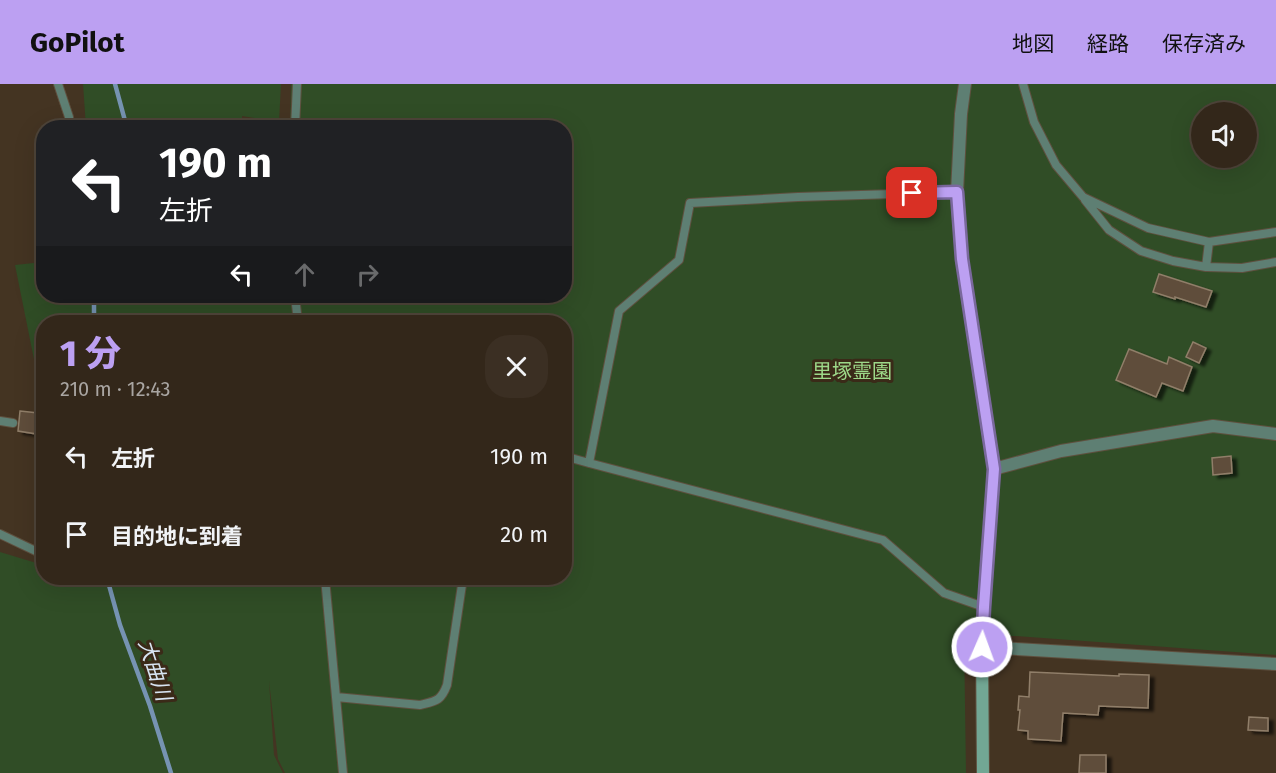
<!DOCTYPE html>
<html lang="ja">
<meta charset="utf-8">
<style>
:root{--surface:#33271a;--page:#3b2f23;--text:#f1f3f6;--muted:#a9a5a2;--line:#4e4439;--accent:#bca0f2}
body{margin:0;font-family:"Fira Sans","Noto Sans JP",sans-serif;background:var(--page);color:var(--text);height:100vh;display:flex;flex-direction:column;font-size:22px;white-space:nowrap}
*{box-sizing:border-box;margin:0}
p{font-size:20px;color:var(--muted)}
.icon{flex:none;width:33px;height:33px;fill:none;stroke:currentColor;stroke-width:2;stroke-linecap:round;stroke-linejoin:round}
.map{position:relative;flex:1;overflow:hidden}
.drawer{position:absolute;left:36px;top:231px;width:536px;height:270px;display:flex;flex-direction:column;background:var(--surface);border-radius:24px;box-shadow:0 6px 24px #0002,0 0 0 2px var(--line)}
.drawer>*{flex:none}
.top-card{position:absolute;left:36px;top:36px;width:536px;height:183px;border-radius:24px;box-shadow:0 6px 24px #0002,0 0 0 2px var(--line);background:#202124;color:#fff;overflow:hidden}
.tools{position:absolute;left:1191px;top:18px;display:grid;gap:12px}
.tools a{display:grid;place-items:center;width:66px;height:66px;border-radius:50%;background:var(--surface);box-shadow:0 6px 24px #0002,0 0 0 2px var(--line);font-size:30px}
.pin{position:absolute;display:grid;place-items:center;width:51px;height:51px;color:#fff;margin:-26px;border-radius:12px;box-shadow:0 3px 9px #0006}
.me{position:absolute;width:66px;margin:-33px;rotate:2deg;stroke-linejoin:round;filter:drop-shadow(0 0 4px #0008)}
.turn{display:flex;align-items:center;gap:21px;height:126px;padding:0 24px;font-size:27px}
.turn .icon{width:78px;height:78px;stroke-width:2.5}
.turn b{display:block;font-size:42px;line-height:51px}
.lanes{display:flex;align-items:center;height:57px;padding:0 24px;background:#0003;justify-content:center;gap:30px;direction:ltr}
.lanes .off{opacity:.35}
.round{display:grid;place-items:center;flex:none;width:63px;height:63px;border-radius:24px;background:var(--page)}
.summary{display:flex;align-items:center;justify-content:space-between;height:102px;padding:0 24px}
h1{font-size:36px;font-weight:800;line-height:45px;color:var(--accent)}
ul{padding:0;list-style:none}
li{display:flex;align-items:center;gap:18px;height:78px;padding:0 24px}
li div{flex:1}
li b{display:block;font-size:22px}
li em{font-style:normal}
header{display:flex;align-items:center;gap:36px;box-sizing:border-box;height:84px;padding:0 30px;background:var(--accent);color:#111}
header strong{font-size:28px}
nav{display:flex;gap:33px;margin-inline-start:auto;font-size:21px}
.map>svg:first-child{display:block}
</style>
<header>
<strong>GoPilot</strong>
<nav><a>地図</a><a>経路</a><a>保存済み</a></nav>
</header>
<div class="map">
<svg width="1276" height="689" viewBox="0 0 1276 689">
<defs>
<filter id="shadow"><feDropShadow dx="5" dy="3" stdDeviation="1.5" flood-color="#0009"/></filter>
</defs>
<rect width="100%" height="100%" fill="#443422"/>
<!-- green -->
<path fill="#304d26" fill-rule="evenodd" d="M83,0H281L279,38L242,32V43H86Z
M291,0H1276V571L1015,552H964L966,689H285L278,675L269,597L274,671L283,689H0V468L43,481L44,494H564V238H44L43,320L15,181L43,178L44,212H564V44L290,43ZM1202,28H1246V74H1202Z"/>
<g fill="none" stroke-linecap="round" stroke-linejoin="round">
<!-- stream -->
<path stroke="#7693b2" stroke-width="4.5" d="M115,0L127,44
M94,238V212
M107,494L120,541L150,622L171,689"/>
</g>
<!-- building -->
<path fill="#5e4d3a" stroke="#907e69" stroke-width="1.5" filter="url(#shadow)" d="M1159,190L1212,207L1206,223L1175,213V215L1153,208Z
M1193,258L1206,264L1199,279L1186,273Z
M1129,265L1167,280L1169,273L1192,283L1183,307L1162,299L1156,313L1116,296Z
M20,327L38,329V335L44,336V349H37V350L18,347Z
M1231,372L1232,389L1213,391L1212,374Z
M1030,588L1119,592V590L1149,591L1148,624L1099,622L1098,631L1063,629L1061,657L1028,655V647L1018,646L1020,626H1018L1019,612L1029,613Z
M1249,633L1268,634V647L1248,646Z
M1080,671H1106V689H1079Z"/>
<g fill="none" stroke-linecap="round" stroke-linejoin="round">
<defs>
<path id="lane" d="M58,0L69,33L70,44
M1023,0L1034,38L1056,81L1083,113L1148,144L1209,158L1276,148
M295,44L297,0
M957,108L798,113L690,119L679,176L619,227L589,379L883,456L944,509L984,523
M1085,116L1109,146L1141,167L1173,177L1206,183L1242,184L1276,178
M1206,183L1209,158
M295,212L298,238
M0,337L13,339
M564,372L589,379
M0,450L44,471
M325,494L343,689
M336,613L420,621C436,617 441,617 447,601L463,494"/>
<path id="street" d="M965,0L961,30L957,108L962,175L994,385L984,523L982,563L1276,580
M994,385L1061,367L1213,342L1276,350"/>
<path id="secondary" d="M982,563L983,689"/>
</defs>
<!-- lane casing -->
<use href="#lane" stroke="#5f503f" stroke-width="10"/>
<!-- street casing -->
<use href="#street" stroke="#5f503f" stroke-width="14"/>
<!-- secondary casing -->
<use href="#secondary" stroke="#5f503f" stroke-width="14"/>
<!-- lane -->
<use href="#lane" stroke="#5e7f73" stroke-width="8"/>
<!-- street -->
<use href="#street" stroke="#5e7f73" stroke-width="12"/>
<!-- secondary -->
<use href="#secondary" stroke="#72a794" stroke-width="12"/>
</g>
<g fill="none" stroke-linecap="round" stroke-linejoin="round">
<defs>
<path id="route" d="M912,109L957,108L962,175L994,385L984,523L982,563"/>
</defs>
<!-- route casing -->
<use href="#route" stroke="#7a689d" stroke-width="15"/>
<!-- route -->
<use href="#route" stroke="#bca0f2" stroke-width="10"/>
</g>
<g text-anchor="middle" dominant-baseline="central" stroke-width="6" stroke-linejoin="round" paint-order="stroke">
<!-- park labels -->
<g font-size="20" fill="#9dd889" stroke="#3a2a18">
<text x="852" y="287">里塚霊園</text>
</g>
<!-- water labels -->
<g font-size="21" font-style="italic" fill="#d7e4f2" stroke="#3a2a18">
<text transform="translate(155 586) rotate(72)">大曲川</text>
</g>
</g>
</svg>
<div class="tools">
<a><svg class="icon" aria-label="sound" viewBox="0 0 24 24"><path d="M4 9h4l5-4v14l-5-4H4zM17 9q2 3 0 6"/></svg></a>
</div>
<div class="pin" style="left:912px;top:109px;background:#d93025"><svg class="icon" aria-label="arrive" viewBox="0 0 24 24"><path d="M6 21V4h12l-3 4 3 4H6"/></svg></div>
<svg class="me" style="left:982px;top:563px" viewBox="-20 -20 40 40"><circle r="17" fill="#bca0f2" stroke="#fff" stroke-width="3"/><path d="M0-11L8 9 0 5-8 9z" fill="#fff"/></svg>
<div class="top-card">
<div class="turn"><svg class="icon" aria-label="left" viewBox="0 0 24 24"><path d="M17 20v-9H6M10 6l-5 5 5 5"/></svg><div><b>190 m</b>左折</div></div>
<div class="lanes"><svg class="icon" aria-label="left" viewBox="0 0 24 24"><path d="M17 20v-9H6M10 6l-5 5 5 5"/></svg><svg class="icon off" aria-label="ahead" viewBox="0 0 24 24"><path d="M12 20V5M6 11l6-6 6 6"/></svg><svg class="icon off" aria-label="right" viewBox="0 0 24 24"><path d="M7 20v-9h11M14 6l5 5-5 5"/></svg></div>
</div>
<section class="drawer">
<div class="summary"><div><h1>1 分</h1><p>210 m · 12:43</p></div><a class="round"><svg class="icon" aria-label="close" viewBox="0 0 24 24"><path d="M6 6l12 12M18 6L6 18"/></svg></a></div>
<ul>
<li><svg class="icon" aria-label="left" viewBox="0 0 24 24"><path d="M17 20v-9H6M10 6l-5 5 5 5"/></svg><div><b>左折</b></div><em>190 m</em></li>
<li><svg class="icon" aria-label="arrive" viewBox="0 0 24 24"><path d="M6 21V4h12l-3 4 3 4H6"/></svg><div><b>目的地に到着</b></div><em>20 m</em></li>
</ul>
</section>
</div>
